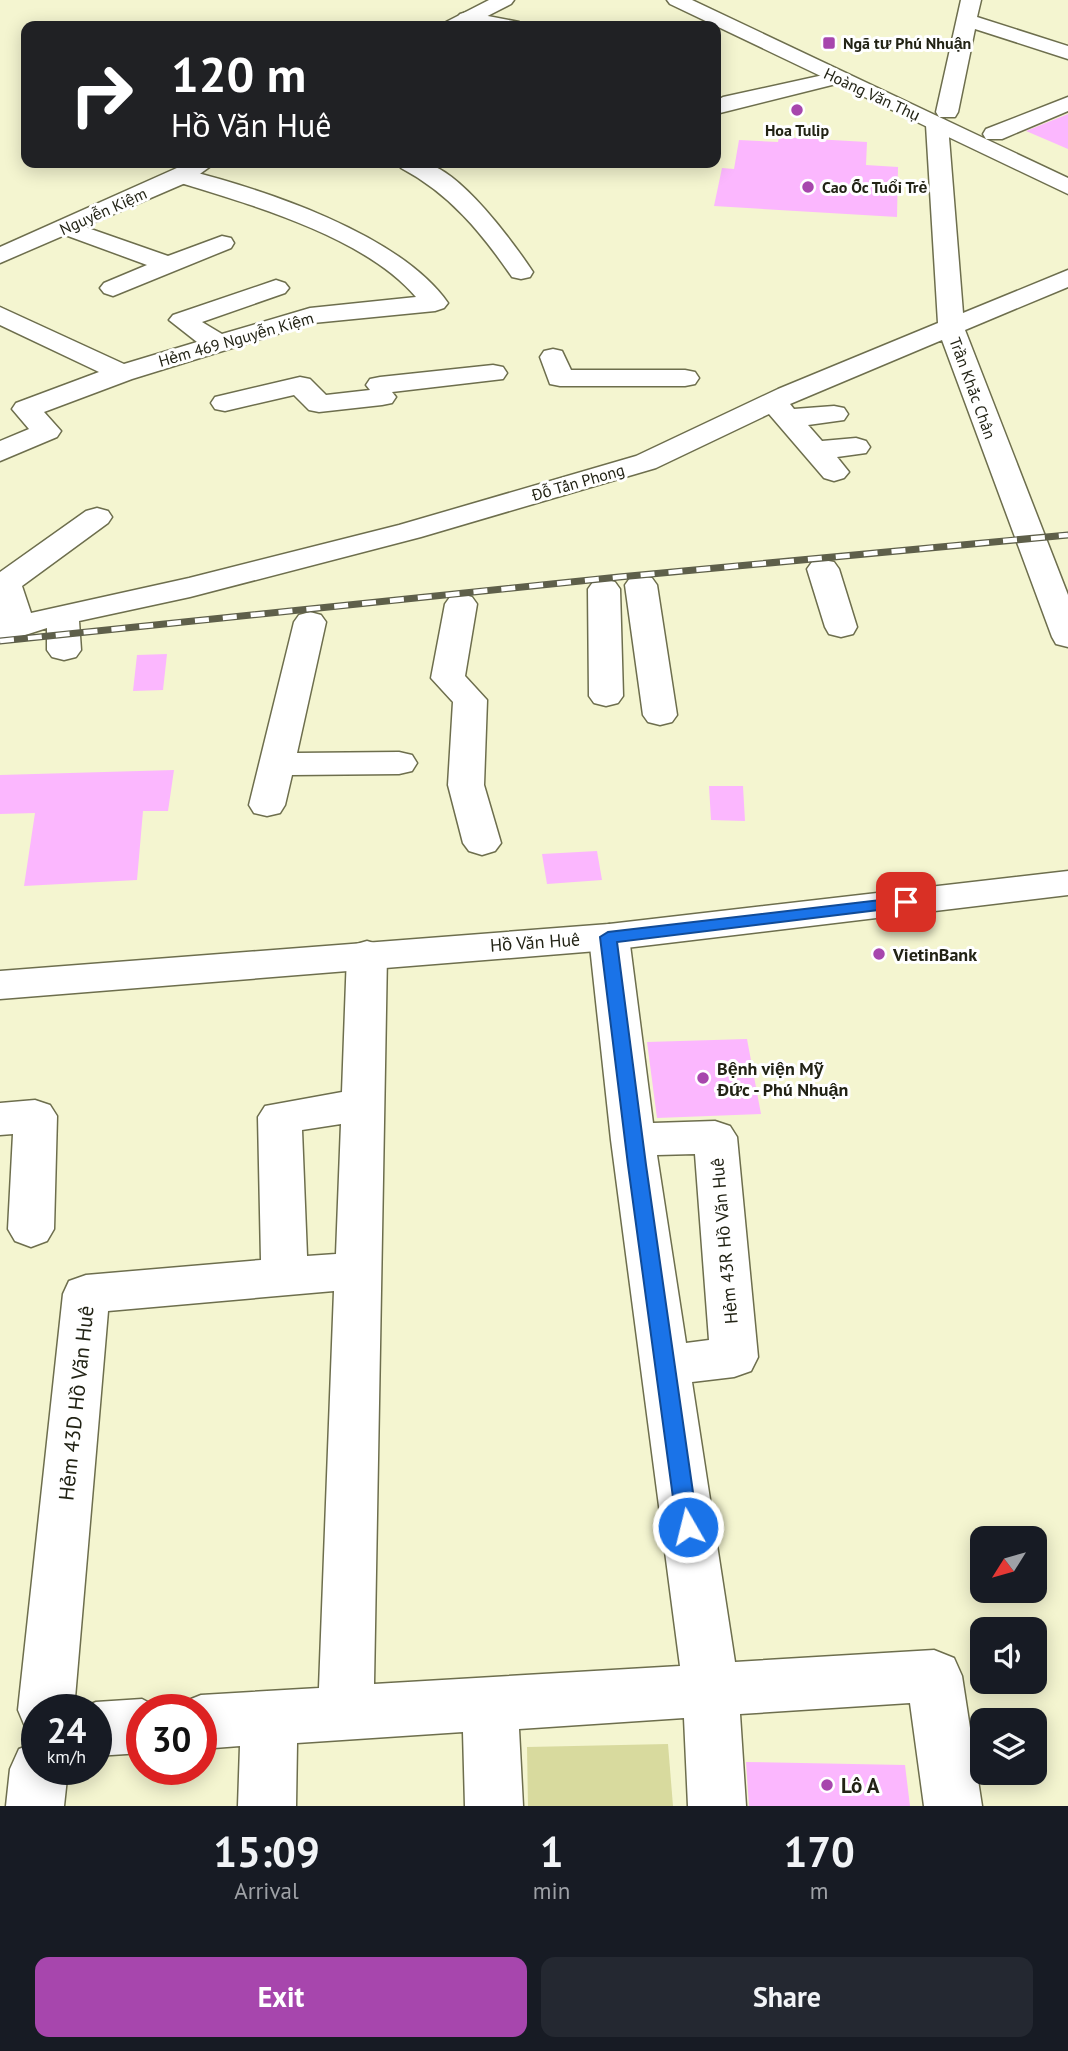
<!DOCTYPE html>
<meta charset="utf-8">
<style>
:root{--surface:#171b24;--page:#242831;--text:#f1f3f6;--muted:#9ea1a6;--accent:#a746ad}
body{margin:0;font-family:"PT Sans",sans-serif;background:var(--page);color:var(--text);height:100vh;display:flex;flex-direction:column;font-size:26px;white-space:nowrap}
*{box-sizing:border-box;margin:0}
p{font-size:23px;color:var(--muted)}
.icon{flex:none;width:38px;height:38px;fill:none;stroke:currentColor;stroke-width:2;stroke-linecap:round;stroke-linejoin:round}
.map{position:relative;height:1806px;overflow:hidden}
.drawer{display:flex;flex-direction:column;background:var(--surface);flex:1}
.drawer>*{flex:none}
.banner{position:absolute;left:21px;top:21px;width:700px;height:147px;border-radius:14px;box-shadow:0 4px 18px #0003;background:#202124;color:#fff;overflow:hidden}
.needle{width:46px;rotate:233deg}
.controls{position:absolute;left:970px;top:1526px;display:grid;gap:14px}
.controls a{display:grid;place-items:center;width:77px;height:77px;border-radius:14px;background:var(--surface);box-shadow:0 4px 18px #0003;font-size:35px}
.speed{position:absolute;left:21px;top:1694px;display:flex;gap:14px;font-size:35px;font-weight:700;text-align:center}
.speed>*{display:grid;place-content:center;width:91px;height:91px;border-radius:50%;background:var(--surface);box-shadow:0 4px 18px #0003;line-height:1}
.speed small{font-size:18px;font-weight:400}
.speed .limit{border:10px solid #d22;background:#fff;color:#111}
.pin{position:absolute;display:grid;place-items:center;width:60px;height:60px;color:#fff;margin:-30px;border-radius:14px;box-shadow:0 4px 10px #0006}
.me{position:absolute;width:77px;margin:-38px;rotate:352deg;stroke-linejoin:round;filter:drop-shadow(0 0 5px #0008)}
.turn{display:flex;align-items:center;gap:24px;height:147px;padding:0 35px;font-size:32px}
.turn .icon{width:91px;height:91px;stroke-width:2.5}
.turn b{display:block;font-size:49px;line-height:60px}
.eta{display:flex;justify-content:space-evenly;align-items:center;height:119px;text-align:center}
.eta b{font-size:42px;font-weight:600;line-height:49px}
.primary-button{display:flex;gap:14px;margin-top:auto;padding:14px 35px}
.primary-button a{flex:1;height:80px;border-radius:14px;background:var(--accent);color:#fff;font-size:28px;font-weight:600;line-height:80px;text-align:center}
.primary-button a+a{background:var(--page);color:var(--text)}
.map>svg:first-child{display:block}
</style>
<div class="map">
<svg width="1068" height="1806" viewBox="0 0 1068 1806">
<rect width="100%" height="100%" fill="#f4f5d0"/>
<!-- green -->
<path fill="#d8da9e" d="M668,1744L673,1806H528L527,1747Z"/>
<!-- building -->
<path fill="#fbb7fe" d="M1068,114V149L1026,131Z
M779,137L867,142L866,165L898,167L897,217L714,206L722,168L734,169L739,140L778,142Z
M167,654L163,690L133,691L137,655Z
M174,770L168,811H143L137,880L24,886L35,813L0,814V775Z
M709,786H743L745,821L711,820Z
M597,851L602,880L547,884L542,854Z
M747,1039L761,1114L657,1118L647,1042Z
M746,1762L905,1765L910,1806H749Z"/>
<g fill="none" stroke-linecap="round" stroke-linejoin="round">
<defs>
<path id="minor" d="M961,0H981L977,17L1068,46V59L975,29L958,112L955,117H939L936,112Z
M467,12L519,22L522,26H481L460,22L457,18L460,14Z
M837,72L844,74L847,78L844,82L716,114V101L723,97Z
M1068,97V111L1002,139H986L983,134L986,129Z
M937,118L945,120L948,125L963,313L1068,270V287L965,330L1068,595V647L1056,644L1052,637L942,340L790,404L794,409L834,406L844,408L848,414L844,420L808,425L822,441L856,438L866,441L870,447L866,453L837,457L849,472L844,478L834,481L824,478L769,414L656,468L421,537L190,597L79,621L81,650L76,657L64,660L52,657L47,650V628L19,637L0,639V572L86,511L97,508L108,511L112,517L108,523L22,586L31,613L189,578L399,525L636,456L778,389L938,323L926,125L929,120Z
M398,163C406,163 417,161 425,163C461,171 513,242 533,272L530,277L521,279L512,277C481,232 450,194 401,168Z
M182,169C262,189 399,233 448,303L444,308L435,311L313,323L132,379L44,412L61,431L57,437L0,461V441L29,429L12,409L16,403L99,372L0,325V307L124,364L197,342L169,320L173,315L276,280L285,283L289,288L285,293L202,322L222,334L310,308L416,297C364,236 249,204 174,181L171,176L174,171Z
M65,220L168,256L222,236L231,238L234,243L231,248L113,296L104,293L100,288L104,283L147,265L57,232L53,227L57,222Z
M553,349L562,351L571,370H685L695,372L699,378L695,384L685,386H560L550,384L540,357L544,351Z
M493,365L503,367L507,373L503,379L392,392L396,397L392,403L382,405L319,412L309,410L294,395L225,411L215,409L211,403L215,397L300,377L310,379L326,395L370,390L366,385L370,379L380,377Z
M823,560L834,562L839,569L857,627L853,634L841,637L829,634L825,627L807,569L812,562Z
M641,576L652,578L657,585L677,715L672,722L660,725L648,722L643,715L625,585L630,578Z
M604,579L615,582L620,589L623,696L618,703L606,706L594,703L589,696L588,589L593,582Z
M461,594L472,597L477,604L465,676L487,700L484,785L501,843L495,851L482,855L469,851L463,843L448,785L453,702L431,678L445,604L450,597Z
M310,612L321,615L326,622L297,753L399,752L412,755L417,763L412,771L399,774L292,775L285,805L280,813L267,816L254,813L249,805L294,622L299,615Z
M609,924L623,928L629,937L653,1123L715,1121L730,1126L737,1137L758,1357L751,1371L734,1377L692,1382L735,1662L934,1650L954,1658L962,1676L982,1806H924L910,1703L740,1714L746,1806H688L684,1718L519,1729L523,1806H465L463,1732L297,1743L296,1806H238L240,1746L201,1749V1710H178L181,1703L201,1695L319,1688L334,1291L108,1311L74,1710H37V1733L26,1729L18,1710L63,1294L69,1281L86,1275L261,1260L258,1117L265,1106L342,1092L347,954L353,945L367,941L381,945L387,954L374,1684L680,1666L611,1140L589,937L595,928ZM341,1124L336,1254L307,1256L302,1130ZM695,1154L709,1340L686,1343L657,1155Z
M35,1100L50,1105L57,1116L54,1229L47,1241L31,1247L15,1241L8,1229L13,1134L0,1135V1103Z
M142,1699L163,1710H142V1753L96,1756V1710H76L96,1702Z
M37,1742V1769H68L64,1806H6L10,1769L19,1749Z"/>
<path id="secondary" d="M1068,871V895L609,950L0,999V971L609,924Z"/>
<path id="primary" d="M489,0H514L511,4L468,26H443L446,22Z
M667,0H692L1068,178V194L670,4Z
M188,163H215L190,181L0,263V247Z"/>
</defs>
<!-- minor casing -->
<use href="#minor" stroke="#6d6e4d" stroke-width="3"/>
<!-- secondary casing -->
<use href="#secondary" stroke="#6d6e4d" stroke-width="3"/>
<!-- primary casing -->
<use href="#primary" stroke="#6d6e4d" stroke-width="3"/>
<!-- minor -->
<use href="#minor" fill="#fff" fill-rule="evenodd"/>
<!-- secondary -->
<use href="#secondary" fill="#fff" fill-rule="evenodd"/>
<!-- primary -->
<use href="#primary" fill="#fff" fill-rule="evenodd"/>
<defs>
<path id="rail" d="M0,641L619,577L1068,535"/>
</defs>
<!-- rail casing -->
<use href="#rail" stroke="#5e5f4a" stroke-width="7"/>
<!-- rail -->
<use href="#rail" stroke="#fff" stroke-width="4.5" stroke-dasharray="14" stroke-linecap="butt"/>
</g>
<!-- route -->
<path fill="#1a73e8" stroke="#114b97" stroke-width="2" d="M906,897L911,898L914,902L911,906L617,942L646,1165L698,1527L695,1534L688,1537L680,1534L677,1527L628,1165L600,937L608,932Z"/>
<!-- markers -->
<g fill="#a746ad" stroke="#fff" stroke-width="2.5">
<rect x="822" y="36" width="14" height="14" rx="3.5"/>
<circle cx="797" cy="110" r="7"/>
<circle cx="808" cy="187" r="7"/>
<circle cx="879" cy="954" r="7"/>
<circle cx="703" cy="1078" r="7"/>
<circle cx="827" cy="1785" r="7"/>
</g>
<g text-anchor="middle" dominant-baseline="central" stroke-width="6" stroke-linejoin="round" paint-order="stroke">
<!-- far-poi labels -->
<g font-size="16" font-weight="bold" fill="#222315" stroke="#fff" text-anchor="start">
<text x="843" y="43">Ngã tư Phú Nhuận</text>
<text x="797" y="130" text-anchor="middle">Hoa Tulip</text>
<text x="822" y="187">Cao Ốc Tuổi Trẻ</text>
</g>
<!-- far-street labels -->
<g font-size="16" fill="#222315" stroke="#fff">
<text transform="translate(872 94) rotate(25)">Hoàng Văn Thụ</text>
<text transform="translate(103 211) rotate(-24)">Nguyễn Kiệm</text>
<text transform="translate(236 339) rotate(-16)">Hẻm 469 Nguyễn Kiệm</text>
<text transform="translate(973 388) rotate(70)">Trần Khắc Chân</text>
<text transform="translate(578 482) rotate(-16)">Đỗ Tấn Phong</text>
</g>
<!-- street labels -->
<g font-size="18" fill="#222315" stroke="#fff">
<text transform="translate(535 942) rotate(-4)">Hồ Văn Huê</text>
<text transform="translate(724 1241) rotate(-95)">Hẻm 43R Hồ Văn Huê</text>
</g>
<!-- poi labels -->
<g font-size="18" font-weight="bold" fill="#222315" stroke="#fff" text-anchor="start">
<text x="893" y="954">VietinBank</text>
<text x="717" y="1068">Bệnh viện Mỹ<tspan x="717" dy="21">Đức - Phú Nhuận</tspan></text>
</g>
<!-- near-street labels -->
<g font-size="21" fill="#222315" stroke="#fff">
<text transform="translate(76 1403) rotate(-84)">Hẻm 43D Hồ Văn Huê</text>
</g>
<!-- near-poi labels -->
<g font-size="21" font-weight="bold" fill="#222315" stroke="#fff" text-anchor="start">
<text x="841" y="1785">Lô A</text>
</g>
</g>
</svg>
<div class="controls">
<a><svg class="needle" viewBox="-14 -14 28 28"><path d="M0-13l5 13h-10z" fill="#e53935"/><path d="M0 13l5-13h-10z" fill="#9ea1a6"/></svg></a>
<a><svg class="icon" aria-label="sound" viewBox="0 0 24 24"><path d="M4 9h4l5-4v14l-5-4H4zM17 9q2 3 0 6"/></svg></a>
<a><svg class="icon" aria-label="layers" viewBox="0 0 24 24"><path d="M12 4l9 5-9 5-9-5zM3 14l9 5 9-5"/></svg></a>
</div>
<div class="speed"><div>24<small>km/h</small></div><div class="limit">30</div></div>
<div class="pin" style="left:906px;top:902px;background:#d93025"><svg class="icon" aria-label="arrive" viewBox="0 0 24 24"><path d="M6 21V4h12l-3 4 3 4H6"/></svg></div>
<svg class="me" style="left:688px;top:1527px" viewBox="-20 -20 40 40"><circle r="17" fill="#1a73e8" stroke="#fff" stroke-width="3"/><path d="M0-11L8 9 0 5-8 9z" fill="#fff"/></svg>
<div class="banner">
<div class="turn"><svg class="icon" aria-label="right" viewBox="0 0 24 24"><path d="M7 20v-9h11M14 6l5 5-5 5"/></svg><div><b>120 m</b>Hồ Văn Huê</div></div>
</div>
</div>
<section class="drawer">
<div class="eta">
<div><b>15:09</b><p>Arrival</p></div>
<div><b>1</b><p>min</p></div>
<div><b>170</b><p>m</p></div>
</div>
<div class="primary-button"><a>Exit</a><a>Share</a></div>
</section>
